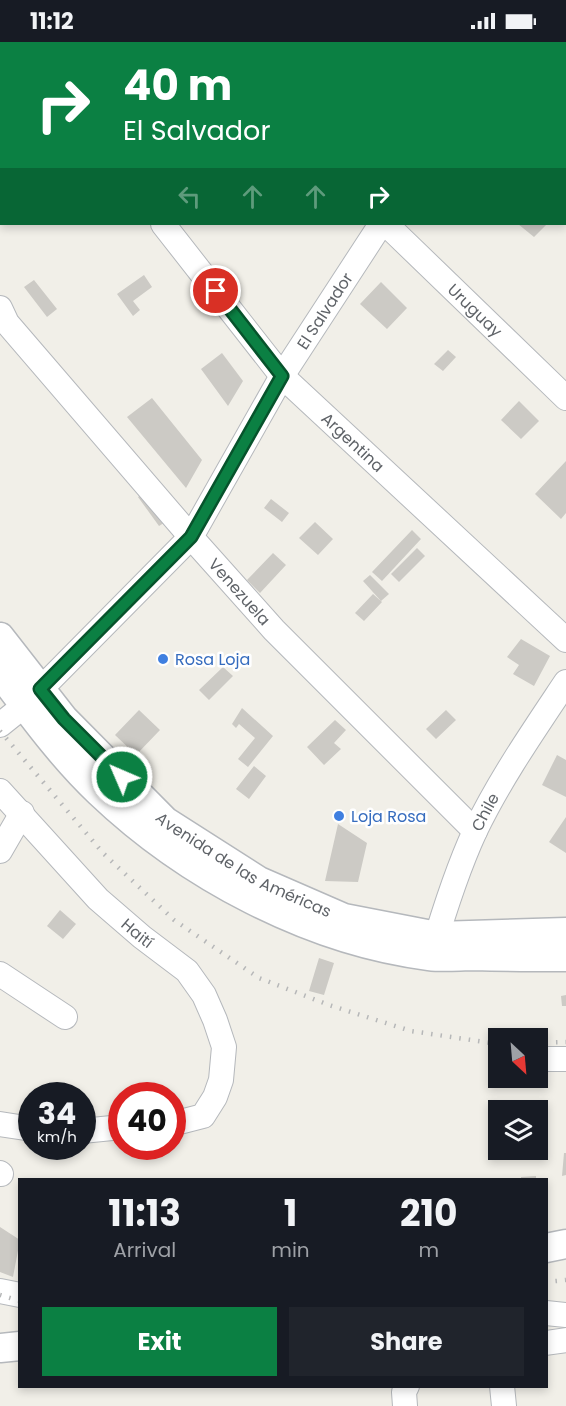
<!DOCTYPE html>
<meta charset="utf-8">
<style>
:root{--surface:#171b24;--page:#20242c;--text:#f1f3f6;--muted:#9ea1a6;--accent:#0b8043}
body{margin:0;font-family:Poppins,sans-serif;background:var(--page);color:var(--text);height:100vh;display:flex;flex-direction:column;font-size:22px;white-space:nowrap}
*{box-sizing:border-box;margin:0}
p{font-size:20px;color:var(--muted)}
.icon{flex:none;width:33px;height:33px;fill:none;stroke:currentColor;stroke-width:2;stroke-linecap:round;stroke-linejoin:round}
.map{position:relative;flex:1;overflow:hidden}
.sheet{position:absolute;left:18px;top:1136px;width:530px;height:210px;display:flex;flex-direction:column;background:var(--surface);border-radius:0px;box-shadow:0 3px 9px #0003}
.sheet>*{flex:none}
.top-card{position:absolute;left:0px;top:0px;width:567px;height:183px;box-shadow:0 3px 9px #0003;background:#0b8043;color:#fff;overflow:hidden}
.needle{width:39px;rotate:154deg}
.buttons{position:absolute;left:488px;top:986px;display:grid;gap:12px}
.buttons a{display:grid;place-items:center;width:60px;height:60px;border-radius:0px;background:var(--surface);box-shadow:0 3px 9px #0003;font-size:30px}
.speed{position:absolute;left:18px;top:1040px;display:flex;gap:12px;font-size:30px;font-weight:700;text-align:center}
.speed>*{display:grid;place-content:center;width:78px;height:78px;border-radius:50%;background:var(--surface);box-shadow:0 3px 9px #0003;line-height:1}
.speed small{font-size:15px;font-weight:400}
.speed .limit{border:9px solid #d22;background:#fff;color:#111}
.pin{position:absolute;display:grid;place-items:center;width:51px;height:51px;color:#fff;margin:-26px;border:3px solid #fff;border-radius:50%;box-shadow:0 2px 6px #0007}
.me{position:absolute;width:66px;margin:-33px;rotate:315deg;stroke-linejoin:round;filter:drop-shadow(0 0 4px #0008)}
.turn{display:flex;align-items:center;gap:21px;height:126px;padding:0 24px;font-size:27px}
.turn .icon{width:78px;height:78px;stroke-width:2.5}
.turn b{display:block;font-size:42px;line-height:51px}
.lanes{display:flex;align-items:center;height:57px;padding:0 24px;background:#0003;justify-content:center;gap:30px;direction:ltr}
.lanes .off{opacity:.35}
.eta{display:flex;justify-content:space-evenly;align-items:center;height:102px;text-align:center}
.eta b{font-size:36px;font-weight:700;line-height:42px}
.button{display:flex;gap:12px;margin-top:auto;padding:12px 24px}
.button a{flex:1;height:69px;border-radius:0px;background:var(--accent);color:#fff;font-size:24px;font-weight:700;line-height:69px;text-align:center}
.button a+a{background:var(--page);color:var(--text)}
.status{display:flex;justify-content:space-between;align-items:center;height:42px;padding:0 30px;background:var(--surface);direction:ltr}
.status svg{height:16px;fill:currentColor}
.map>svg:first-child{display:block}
</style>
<div class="status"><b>11:12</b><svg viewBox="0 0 49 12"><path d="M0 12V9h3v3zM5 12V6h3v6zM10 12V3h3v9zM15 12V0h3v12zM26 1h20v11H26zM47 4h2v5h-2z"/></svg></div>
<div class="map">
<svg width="566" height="1364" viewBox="0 0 566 1364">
<rect width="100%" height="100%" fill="#f1efe8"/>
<!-- building -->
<path fill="#cccac5" d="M518,182H547L534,195Z
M144,233L152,245L133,259L140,268L133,274L117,252Z
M34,238L57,267L47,275L24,245Z
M381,240L407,266L387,287L360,262Z
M448,308L456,315L443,329L434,322Z
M222,311L243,339L228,364L201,327Z
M152,356L202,418L186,446L127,375Z
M519,359L539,379L521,397L501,378Z
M566,419V471L561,477L535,452Z
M145,450L167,479L159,484L138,455Z
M271,457L289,471L282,480L264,466Z
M315,480L333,497L318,513L299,496Z
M412,488L421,497L382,539L372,530Z
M417,506L425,514L399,540L391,532Z
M273,511L286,523L260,551L247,538Z
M370,533L389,552L381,559L363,539Z
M373,552L382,560L364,579L355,571Z
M521,597L550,614L534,644L513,632L519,623L507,615Z
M223,625L233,634L209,658L199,648Z
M242,666L273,694L248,725L238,717L255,696L239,682L236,686L232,682Z
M139,668L160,688L136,713L115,693Z
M446,668L456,678L436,697L426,687Z
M335,678L346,688L334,701L341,707L324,723L307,705Z
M557,713L566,718V755L542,743Z
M254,724L266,734L249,757L236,747Z
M566,775V811L549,800Z
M338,782L367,801L358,840L325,839Z
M60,868L76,882L63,897L47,884Z
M319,916L334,921L324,953L309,949Z
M566,953V964H562L561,954Z
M564,1111H566V1133L562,1134Z
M536,1134V1137H521V1135Z
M0,1185L20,1198L13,1235L0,1230Z"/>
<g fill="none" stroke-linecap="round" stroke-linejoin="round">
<defs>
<g id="minor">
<path d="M236,0L238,2"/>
<path d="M375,0L378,2"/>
<path d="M72,2L73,0"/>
<path d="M484,2L485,0"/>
<path d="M0,5L2,6"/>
<path d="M0,117L2,115"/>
<path id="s1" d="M163,182L282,334L566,598"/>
<path id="s2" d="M386,182L566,356"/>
<path id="s3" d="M0,266L7,281L191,495L274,588L475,789"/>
<path id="s4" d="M0,683L25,663L191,495L282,334L381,182"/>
<path id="s5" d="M0,749L98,857L142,895L187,929L204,953L215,978L224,1005L221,1038L215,1055L203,1074L172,1082"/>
<path d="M0,809L22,771"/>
<path id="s6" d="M432,910C444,869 457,828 475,789C500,737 534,688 566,640"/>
<path d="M0,932L65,975"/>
<path d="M537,1017H566"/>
<path d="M0,1082L32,1087"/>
<path d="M82,1089L122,1085"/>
<path d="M0,1131L1,1132"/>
<path d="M0,1249L20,1253"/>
<path d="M546,1271L566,1273"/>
<path d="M546,1301L566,1298"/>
<path d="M502,1344L504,1364"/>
<path d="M405,1364L404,1350L407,1344"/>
</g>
<g id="tertiary">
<path id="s7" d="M0,595L64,677L165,779L259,839L344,876L437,894L566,890"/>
<path d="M0,631C31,672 62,715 99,750C186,833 309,899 429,914C444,916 460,914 475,914C505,915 536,915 566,915"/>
<path d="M546,1206L566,1202"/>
<path d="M0,1306L20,1304"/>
</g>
</defs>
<!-- minor casing -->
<use href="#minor" stroke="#b5b8bc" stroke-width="26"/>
<!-- tertiary casing -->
<use href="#tertiary" stroke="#b5b8bc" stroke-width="31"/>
<!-- minor -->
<use href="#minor" stroke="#fff" stroke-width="24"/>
<!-- tertiary -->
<use href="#tertiary" stroke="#fff" stroke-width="28"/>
<!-- rail -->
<path stroke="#b6b7b8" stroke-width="4.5" stroke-dasharray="1.5 8" stroke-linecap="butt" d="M0,689L103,811L174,878L259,936L329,963L411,989L498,1002
M537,1001L566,1000
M546,1240L566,1238
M0,1253L20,1259"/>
</g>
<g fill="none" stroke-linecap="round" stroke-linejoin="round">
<defs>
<path id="route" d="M122,735L64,677L40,647L191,495L282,334L216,249"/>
</defs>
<!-- route casing -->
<use href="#route" stroke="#07532c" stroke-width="15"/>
<!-- route -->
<use href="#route" stroke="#0b8043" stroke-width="10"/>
</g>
<!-- markers -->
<g fill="#3f7fe0" stroke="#fff" stroke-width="2">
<circle cx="163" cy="617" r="6"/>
<circle cx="339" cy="774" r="6"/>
</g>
<g text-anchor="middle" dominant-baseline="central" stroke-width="5" stroke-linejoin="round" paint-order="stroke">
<!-- street labels -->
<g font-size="16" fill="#5f6368" stroke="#fff">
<text stroke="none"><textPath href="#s4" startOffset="531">El Salvador</textPath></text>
<text stroke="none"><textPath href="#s2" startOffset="124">Uruguay</textPath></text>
<text stroke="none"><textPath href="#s1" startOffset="290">Argentina</textPath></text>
<text stroke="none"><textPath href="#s3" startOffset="372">Venezuela</textPath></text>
<text stroke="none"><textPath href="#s6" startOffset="150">Chile</textPath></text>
<text stroke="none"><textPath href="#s7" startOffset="338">Avenida de las Américas</textPath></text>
<text stroke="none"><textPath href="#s5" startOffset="198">Haití</textPath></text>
</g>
<!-- shop labels -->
<g font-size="16" fill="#366cbe" stroke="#fff" text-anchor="start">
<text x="175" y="617">Rosa Loja</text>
<text x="351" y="774">Loja Rosa</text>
</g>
</g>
</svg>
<div class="buttons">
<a><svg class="needle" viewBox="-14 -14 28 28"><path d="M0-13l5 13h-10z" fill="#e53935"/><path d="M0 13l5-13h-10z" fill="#9ea1a6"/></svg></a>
<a><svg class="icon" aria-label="layers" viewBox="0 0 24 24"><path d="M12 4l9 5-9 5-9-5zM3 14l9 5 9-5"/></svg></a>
</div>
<div class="speed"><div>34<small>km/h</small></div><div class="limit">40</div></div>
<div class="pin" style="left:216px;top:249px;background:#d93025"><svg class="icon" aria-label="arrive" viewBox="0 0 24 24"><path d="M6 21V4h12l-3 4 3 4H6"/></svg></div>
<svg class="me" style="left:122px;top:735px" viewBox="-20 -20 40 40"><circle r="17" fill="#0b8043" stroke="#fff" stroke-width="3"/><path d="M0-11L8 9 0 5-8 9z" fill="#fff"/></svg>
<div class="top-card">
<div class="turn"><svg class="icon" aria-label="right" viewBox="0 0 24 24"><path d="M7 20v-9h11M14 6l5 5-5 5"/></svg><div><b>40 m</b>El Salvador</div></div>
<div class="lanes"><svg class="icon off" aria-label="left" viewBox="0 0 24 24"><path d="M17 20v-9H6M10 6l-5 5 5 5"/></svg><svg class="icon off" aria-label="ahead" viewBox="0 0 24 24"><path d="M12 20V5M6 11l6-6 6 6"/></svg><svg class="icon off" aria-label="ahead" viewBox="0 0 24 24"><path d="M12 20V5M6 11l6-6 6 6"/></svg><svg class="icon" aria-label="right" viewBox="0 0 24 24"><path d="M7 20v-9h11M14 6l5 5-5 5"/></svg></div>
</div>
<section class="sheet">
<div class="eta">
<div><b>11:13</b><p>Arrival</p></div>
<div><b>1</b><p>min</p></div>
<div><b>210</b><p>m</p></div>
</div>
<div class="button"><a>Exit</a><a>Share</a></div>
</section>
</div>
